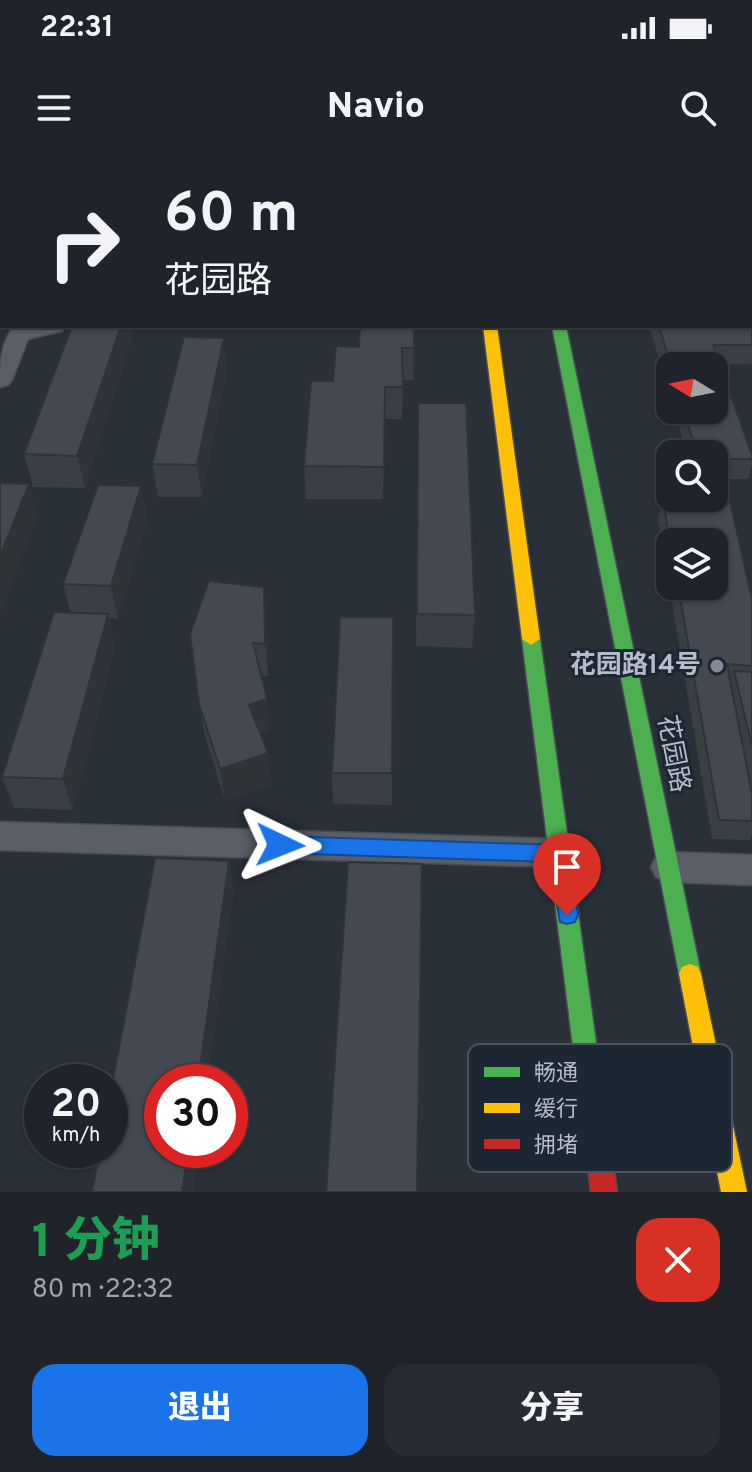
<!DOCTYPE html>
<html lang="zh">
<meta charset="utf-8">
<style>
:root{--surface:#20242a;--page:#282c32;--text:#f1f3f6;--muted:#a2a4a8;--line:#3d4147;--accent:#1a73e8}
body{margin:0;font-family:Overpass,"Noto Sans SC",sans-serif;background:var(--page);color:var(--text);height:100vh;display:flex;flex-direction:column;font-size:30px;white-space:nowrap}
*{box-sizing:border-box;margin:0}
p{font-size:26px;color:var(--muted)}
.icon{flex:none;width:44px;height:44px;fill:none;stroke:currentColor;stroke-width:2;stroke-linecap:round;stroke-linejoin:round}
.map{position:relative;height:1032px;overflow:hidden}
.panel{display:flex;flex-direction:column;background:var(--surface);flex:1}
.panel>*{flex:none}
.banner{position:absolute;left:0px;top:0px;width:752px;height:168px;box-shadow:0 2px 6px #0004,0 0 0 2px var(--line);background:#20242a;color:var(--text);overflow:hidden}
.needle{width:52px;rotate:280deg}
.controls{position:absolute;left:656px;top:192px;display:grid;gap:16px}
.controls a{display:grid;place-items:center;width:72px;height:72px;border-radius:16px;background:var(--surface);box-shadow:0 2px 6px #0004,0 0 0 2px var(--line);font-size:40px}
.speed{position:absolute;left:24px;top:904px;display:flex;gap:16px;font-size:40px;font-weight:700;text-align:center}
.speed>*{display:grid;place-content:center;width:104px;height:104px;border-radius:50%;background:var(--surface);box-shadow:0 2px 6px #0004,0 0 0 2px var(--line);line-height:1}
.speed small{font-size:20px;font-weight:400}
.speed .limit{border:12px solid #d22;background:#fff;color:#111}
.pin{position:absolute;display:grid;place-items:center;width:68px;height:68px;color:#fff;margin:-82px -34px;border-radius:50% 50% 50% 0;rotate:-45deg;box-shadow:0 0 8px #0007}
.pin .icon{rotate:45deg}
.me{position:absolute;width:88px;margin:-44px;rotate:92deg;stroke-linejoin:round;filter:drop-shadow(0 0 6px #0008)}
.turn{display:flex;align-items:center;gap:28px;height:168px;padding:0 32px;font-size:36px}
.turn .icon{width:104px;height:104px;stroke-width:2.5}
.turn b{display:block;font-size:56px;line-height:68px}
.round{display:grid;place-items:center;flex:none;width:84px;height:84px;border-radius:24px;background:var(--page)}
.head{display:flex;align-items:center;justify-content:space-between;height:136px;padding:0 32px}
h1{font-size:48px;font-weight:800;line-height:60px;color:#1e9e55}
.cta{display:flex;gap:16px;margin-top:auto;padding:16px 32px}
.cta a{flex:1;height:92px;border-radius:24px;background:var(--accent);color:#fff;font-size:32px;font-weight:800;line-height:92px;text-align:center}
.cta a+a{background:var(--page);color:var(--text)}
.status{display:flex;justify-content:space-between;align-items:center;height:56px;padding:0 40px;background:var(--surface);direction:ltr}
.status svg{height:22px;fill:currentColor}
header{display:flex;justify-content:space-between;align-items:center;height:104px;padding:0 32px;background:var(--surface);font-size:36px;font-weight:800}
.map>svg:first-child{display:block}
</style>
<div class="status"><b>22:31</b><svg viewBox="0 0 49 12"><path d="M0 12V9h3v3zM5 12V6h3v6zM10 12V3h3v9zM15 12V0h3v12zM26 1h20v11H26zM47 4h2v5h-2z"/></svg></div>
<header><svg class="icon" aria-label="menu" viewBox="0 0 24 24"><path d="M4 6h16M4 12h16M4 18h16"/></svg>Navio<svg class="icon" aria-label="search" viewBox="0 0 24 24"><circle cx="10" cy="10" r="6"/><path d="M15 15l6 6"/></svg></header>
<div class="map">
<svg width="752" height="1032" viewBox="0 0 752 1032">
<rect width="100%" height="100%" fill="#2a3038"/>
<!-- medical -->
<path fill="#31303e" d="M97,0H439V2H96Z"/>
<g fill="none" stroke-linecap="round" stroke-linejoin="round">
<defs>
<path id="street" d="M750,64H752V76H750Z
M28,166H65L62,171L28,179L12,220L8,225L0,227C0,205 0,189 11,170Z
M0,662L559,679L571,683L576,693L571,703L559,707L0,690Z
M668,692L752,695V725L668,722L656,717L651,707L656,697Z"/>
<path id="fast" d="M465,0H475L477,2H465Z
M552,166H566L701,814L698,821L690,824L682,821L679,814Z
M531,473L540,479L600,911L596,919L588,922L580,919L576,911L522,479Z"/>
<path id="slow" d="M520,0H530L532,2H520Z
M483,166H497L540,479L531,485L522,479Z
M690,804L698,807L701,814L747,1032H721L679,814L682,807Z"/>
<path id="jam" d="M588,900L596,903L600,911L617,1032H591L576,911L580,903Z"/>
</defs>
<!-- street casing -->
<use href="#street" stroke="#484c53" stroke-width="3"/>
<!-- fast casing -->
<use href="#fast" stroke="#484c55" stroke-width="3"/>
<!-- slow casing -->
<use href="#slow" stroke="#484c55" stroke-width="3"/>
<!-- jam casing -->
<use href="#jam" stroke="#484c55" stroke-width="3"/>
<!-- street -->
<use href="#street" fill="#5a5e66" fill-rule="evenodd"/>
<!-- fast -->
<use href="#fast" fill="#4caf50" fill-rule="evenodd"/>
<!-- slow -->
<use href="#slow" fill="#ffc107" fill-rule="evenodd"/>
<!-- jam -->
<use href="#jam" fill="#c62828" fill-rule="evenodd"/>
</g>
<!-- wall -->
<path fill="#3a3f45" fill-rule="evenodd" d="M578,0H752V61H750V2H578Z
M2,96V155H0V100Z
M750,105H752V204L720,205L752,295V305L748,319H714V294H687L674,250H714V206H670V237L650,168V166H750Z
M133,175L85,328L33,327L24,294Z
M359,187L414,188L413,220H403L402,259H385L383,339H306L304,306L333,221Z
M227,210L202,337H158L152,304Z
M418,243L475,455L472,488L416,486Z
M663,340L752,439V674L750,680L712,679L658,359ZM670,382L714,426H670Z
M148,359L118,459L109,458L115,487L73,650L14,648L2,617L71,453L63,424Z
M267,460L268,516H261L270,571L260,574L268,593L271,625L225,640L205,576L199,544Z
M332,613H392V645L333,644Z"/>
<!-- shaded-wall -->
<path fill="#303338" d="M0,0H9L8,2H2V11L0,15Z
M121,166H132L133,175L85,328L77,296Z
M224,178L227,210L202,337L197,305Z
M29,324L38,357L0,455V396Z
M141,326L148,359L118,459L111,426Z
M264,427L267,460L268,516L265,484Z
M108,454L115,487L73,650L63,619Z
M267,539L270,571L253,577L249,545Z
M268,593L271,625L225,640L220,609Z
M229,701L234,731L208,922H198Z
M188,990H199L193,1032H182Z"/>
<!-- building -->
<path fill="#444950" stroke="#303338" stroke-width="2" d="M266,0H297V2H265Z
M363,0H394V2H363Z
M581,0H752V38H750V2H581Z
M2,96V124H0V100Z
M750,105H752V133H750Z
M750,146H752V185H713L752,295V299H714V294H697L684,250H714V206H671L659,166H750Z
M72,166H121L77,296L24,294Z
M360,166H414V188H402L403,227H385L384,307L304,306L311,221H333L336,186L359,187Z
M184,177L224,178L197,305L152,304Z
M418,243H466L475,455L417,454Z
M0,323L29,324L0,396Z
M98,325L141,326L111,426L63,424Z
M663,340L730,341L752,439V506L727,504L752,634V661L719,660L678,426H714V382H670Z
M209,421L264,427L265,484L253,483L267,539L249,545L268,593L220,609L199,544L190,474Z
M54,452L108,454L63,619L2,617Z
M340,457H393L392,613H332Z
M734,511L752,512V586Z
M155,698L229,701L198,922H162V990H188L182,1032H92L100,990H110V935Z
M348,702L422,704L417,1032H326Z"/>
<!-- route -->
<path fill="#1a73e8" stroke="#114b97" stroke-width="2" d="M280,676L559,685L566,687L569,693L578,755L575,762L567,764L560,762L550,702L280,693L272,691L269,685L272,679Z"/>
<!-- markers -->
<circle fill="#848b96" stroke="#1d2633" stroke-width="3" cx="717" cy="506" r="8"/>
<g text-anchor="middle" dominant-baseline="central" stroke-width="6" stroke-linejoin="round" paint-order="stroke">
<!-- poi labels -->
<g font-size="26" font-weight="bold" fill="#b4bcc9" stroke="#1d2633" text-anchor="end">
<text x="701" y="506">花园路14号</text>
</g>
<!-- street labels -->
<g font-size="26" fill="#b4bcc9" stroke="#1d2633">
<text transform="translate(672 594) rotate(79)">花园路</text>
</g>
</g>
<!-- legend -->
<rect x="468" y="884" width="264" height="128" rx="12" fill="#1d2633" stroke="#4a5360" stroke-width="2"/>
<rect x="484" y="907" width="36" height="10" fill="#4caf50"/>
<rect x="484" y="943" width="36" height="10" fill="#ffc107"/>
<rect x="484" y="979" width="36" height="10" fill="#c62828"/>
<g font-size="22" fill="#b4bcc9">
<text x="534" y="920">畅通</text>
<text x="534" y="956">缓行</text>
<text x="534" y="992">拥堵</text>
</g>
</svg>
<div class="controls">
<a><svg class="needle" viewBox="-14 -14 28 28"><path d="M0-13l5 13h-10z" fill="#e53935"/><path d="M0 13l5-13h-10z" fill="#a2a4a8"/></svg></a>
<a><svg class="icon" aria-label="search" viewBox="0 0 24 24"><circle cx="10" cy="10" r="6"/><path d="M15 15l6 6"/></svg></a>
<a><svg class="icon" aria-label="layers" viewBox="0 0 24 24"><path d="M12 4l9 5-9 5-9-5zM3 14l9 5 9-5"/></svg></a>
</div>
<div class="speed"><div>20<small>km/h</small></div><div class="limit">30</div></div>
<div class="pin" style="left:567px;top:755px;background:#d93025"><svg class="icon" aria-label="arrive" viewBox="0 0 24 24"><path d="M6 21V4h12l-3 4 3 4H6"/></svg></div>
<svg class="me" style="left:280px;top:685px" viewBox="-20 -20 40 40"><path d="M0-17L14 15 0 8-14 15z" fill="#1a73e8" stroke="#fff" stroke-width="4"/></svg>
<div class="banner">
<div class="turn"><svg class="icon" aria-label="right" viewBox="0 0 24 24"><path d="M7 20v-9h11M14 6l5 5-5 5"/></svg><div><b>60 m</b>花园路</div></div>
</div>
</div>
<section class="panel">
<div class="head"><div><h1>1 分钟</h1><p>80 m · 22:32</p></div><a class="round" style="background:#d93025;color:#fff"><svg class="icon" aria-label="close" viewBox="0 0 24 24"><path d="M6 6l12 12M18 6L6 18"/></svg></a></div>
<div class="cta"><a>退出</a><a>分享</a></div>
</section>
